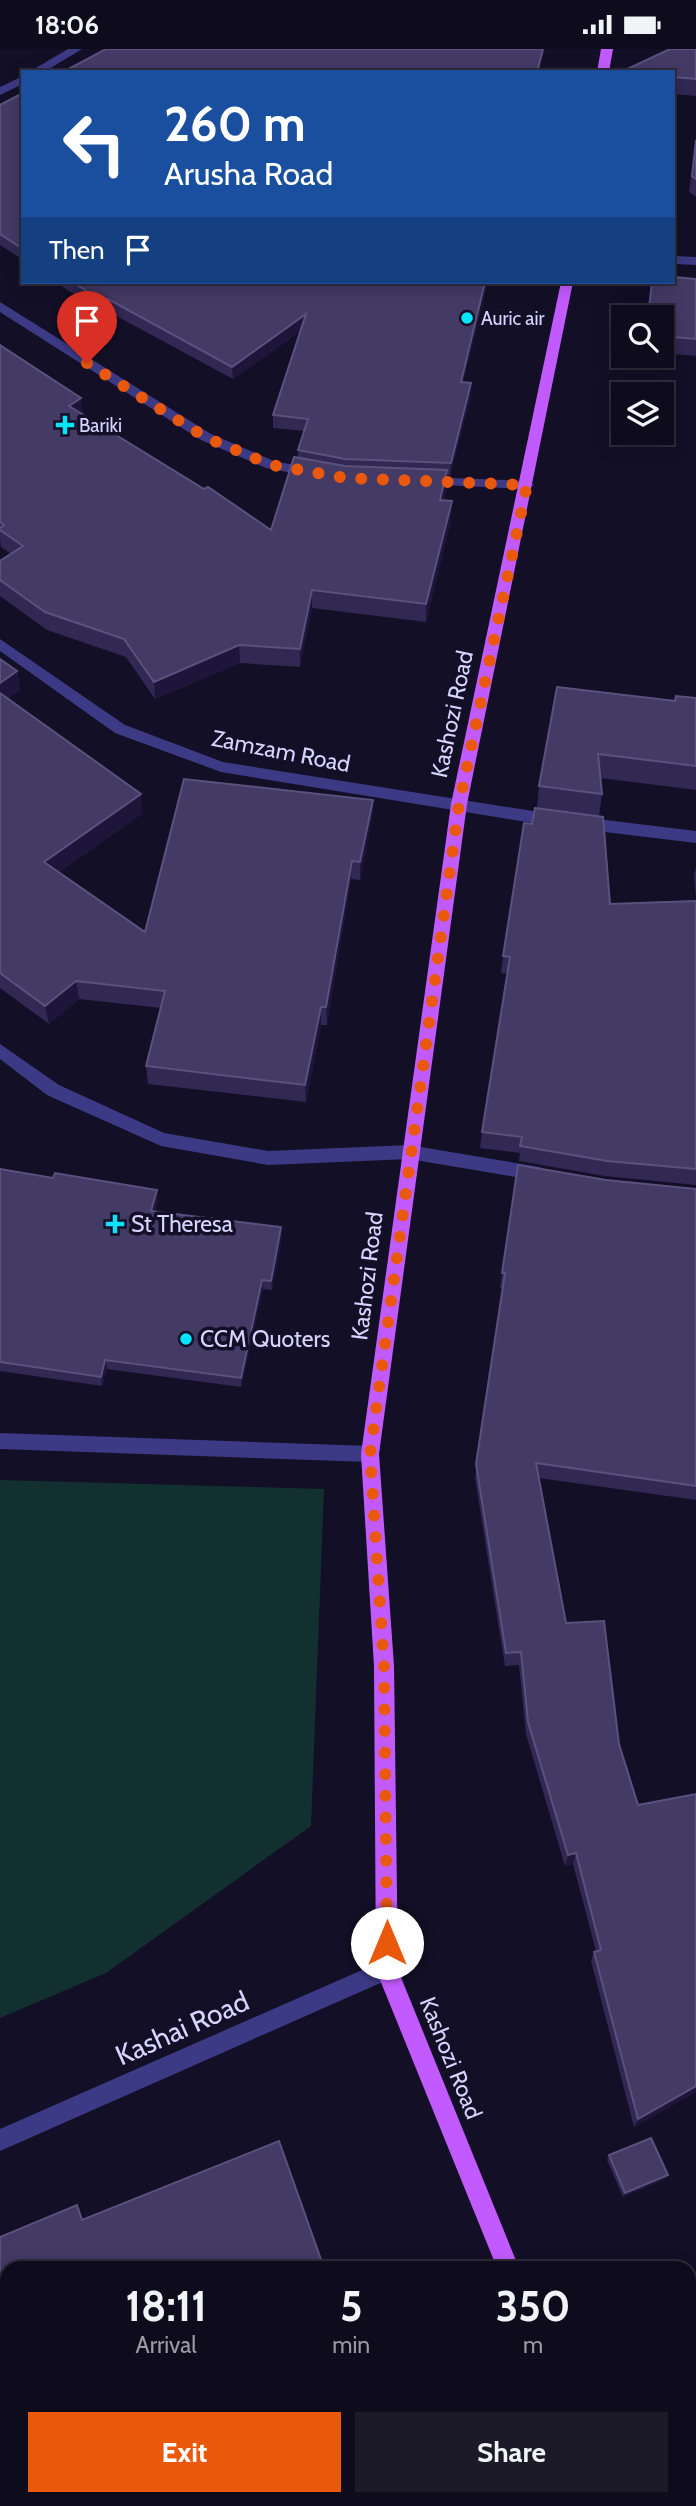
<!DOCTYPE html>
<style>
:root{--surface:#0e0b1c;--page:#1c1929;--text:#f1f3f6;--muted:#9b9ba3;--line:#2e2b3b;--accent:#ea580c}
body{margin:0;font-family:Cabin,sans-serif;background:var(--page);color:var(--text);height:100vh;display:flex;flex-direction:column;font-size:26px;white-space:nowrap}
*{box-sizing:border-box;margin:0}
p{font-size:23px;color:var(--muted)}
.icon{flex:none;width:38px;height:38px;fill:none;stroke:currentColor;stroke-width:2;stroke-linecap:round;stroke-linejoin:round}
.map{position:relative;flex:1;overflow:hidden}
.drawer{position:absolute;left:0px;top:2212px;width:696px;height:245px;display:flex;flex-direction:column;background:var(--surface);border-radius:21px 21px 0 0;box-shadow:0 4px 18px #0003,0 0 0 2px var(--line)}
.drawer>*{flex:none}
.top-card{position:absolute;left:21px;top:21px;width:654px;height:214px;border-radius:0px;box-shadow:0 4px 18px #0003,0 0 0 2px var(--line);background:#1a4fa0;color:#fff;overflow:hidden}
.buttons{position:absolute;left:611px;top:256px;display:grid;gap:14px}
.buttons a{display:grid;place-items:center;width:63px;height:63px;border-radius:0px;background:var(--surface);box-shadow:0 4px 18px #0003,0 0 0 2px var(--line);font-size:35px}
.pin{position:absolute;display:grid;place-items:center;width:60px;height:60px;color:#fff;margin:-72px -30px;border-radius:50% 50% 50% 0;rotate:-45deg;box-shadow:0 0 7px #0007}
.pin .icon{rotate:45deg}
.me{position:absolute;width:77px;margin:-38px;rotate:0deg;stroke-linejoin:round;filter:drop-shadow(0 0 5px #0008)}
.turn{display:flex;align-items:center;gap:24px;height:147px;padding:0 28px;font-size:32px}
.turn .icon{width:91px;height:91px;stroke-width:2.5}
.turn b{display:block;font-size:49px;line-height:60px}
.then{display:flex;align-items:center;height:66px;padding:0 28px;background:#0003;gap:14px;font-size:26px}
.eta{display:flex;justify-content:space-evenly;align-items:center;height:119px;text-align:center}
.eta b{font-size:42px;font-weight:700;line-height:49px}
.button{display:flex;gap:14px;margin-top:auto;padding:14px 28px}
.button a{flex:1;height:80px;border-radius:0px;background:var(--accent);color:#fff;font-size:28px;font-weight:700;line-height:80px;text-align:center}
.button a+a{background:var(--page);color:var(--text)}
.status{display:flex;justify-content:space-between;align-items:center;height:49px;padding:0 35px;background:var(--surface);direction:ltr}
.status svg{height:19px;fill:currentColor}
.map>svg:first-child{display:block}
</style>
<div class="status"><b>18:06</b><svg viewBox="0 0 49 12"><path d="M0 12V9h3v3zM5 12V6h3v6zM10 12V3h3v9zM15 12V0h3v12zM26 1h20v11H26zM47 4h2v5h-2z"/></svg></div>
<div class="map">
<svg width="696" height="2457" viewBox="0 0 696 2457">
<rect width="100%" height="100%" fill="#130f26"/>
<!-- green -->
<path fill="#12302f" d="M0,1431L324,1440L311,1777L106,1924L0,1969Z"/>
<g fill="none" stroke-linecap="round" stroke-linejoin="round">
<!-- minor -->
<path fill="#3d3a85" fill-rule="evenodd" d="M68,0H82L44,23H29Z
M23,27V35L0,46V38Z
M674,207L696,208V216L674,215Z
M0,253L211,385L274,412L314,420L321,424L314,428L266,419L201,391L0,263Z
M426,428L527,432L534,436L527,440L421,435V429Z
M0,590L125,676L223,713L539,763L696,782V794L539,775L221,723L115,684L0,602Z
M0,995L59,1036L164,1084L268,1102L409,1096L539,1118L545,1120L547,1125L545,1130L539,1132L409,1110L268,1116L161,1097L47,1046L0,1010Z
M0,1384L370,1397L377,1399L379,1405L377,1411L370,1413L0,1400Z
M387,1910L394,1914L398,1921L394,1928L0,2102V2080Z"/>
<!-- major -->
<path fill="#c25bff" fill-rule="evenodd" d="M601,0H613L609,23H597Z
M561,233H573L467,755L379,1405L394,1617L398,1921L519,2219H497L376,1921L374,1617L361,1405L451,755Z
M599,2450H623L626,2457H602Z"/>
</g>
<!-- wall -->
<path fill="#312854" d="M696,0V47L674,45V23Z
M23,44V211L0,196V56Z
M696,89V148L689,143Z
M696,230V307L662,304V268Z
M55,233H488L463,333L471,347L450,426H447V440L443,451L451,471L426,573L312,559L300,618L240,614L155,650L126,608L47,581L0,547V512L11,505L1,498L0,490V296L83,366L271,481L298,409V401L304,382L273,379V366L301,282L233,330L109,263L104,265Z
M0,610L17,622L20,641L7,650L143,764L59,823L145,883L373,751L372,769L360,831L351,830L327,976H321L306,1053L148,1035L146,1017L161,959L79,950L49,975L0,939Z
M696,649V741L600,729L602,745L599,767L610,855L696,852V1136L604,1127L519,1112L520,1104L480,1099L482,1083L508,925L501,924L503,907L537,760L539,737L675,652Z
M696,818V849L694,827Z
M0,1120L158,1150L155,1162L282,1188L272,1241L263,1240L241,1338L107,1320L102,1337L0,1322Z
M606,1131L696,1140V1451L539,1429L566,1574L619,1695L696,2043L634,2078L591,1912L594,1903L596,1902L573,1815L565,1817L526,1685L519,1616L505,1617L475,1429L503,1239H500L502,1224Z
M609,2106L668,2126L665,2130L623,2148L607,2111Z"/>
<!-- shaded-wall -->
<path fill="#1d163a" d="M543,0H545L539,23H537Z
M485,233H488L460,345L461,333Z
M108,250L109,263L104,265L103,253Z
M306,265L307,278L233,330L232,318Z
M471,334V347L450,426L451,414Z
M81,349L83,368L69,357Z
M447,421V440L439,469L440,451Z
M452,452L451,471L426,573V555Z
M312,541V559L300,618V600Z
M239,596L240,614L155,650L154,633Z
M17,622L20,641L0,655V634Z
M141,745L143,764L47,831L44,813Z
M373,751L372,769L360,831V813Z
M352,812L351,830L327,976L326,958Z
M76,932L79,950L49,975L45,957Z
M321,958V976L306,1053L305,1036Z
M157,1141L158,1150L152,1171L151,1162Z
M281,1178L282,1188L272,1241L271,1232Z
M262,1231L263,1240L241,1338V1329Z
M105,1311L107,1320L102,1337L101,1328Z
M576,1804L573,1815L565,1817L568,1806Z
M696,2037V2043L634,2078L638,2070Z
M668,2126L665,2130L623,2148L625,2144Z
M85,2450H88L90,2457H87Z"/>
<!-- building -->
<path fill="#433a66" stroke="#5a527e" stroke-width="2" d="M106,0H543L537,23H63Z
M670,0H696V30L674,28V23H621Z
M23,44V200L0,185V56Z
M696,91V130L692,127Z
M674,228L696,230V290L662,287V268H648L652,233H674Z
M73,233H485L461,333L471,334L451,414L345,410L298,401L308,370L273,366L306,265L232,318L108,250L103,253Z
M0,296L81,349L69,357L204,440L208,438L271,481L294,408L345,417L447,421L440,451L452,452L426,555L312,541L300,600L239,596L154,633L124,590L45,563L0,531V512L23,497L0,481V479L4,476L0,473Z
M0,610L17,622L0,634Z
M557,638L675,652L676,647L696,649V717L598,705L602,745L539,737Z
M0,644L141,745L44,813L145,883L184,730L373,751L360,813L352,812L326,958H321L305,1036L146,1017L165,942L76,932L45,957L0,924Z
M535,759L603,768L610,855L696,852V1120L607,1112L520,1097L522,1088L482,1083L510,908L503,907L524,774L532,775Z
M518,1116L606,1131L696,1140V1437L536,1414L566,1574L604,1572L619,1695L638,1756L696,1745V2037L638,2070L594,1903L601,1901L576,1804L568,1806L528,1673L521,1603L506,1604L476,1415L505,1224H502Z
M0,1120L53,1129L55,1124L157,1141L151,1162L281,1178L271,1232L262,1231L241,1329L105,1311L101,1328L0,1313Z
M651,2089L668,2126L625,2144L609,2106Z
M279,2092L324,2219H7V2450H85L87,2457H0V2188L77,2156L82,2171Z
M192,2450H405L408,2457H194Z"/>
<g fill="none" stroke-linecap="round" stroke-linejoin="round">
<!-- route -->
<path stroke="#ea580c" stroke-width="12" stroke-dasharray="0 21.6" d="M87,314L205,388L271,416L345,429L527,436L459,755L370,1405L384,1617L387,1894"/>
</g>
<!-- markers -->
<g fill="#00e5ff" stroke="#130f26" stroke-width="2.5">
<circle cx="467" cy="269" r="7"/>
<path d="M61.5 365.5h7v7h7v7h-7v7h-7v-7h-7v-7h7z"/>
<path d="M111.5 1164.5h7v7h7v7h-7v7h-7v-7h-7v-7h7z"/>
<circle cx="186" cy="1290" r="7"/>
</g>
<g text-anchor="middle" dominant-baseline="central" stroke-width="7" stroke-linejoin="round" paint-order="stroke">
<!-- far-poi labels -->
<g font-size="19" fill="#d9d4ff" stroke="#130f26" text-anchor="start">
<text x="481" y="269">Auric air</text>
<text x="79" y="376">Bariki</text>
</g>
<!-- street labels -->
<g font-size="23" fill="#d9d4ff" stroke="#130f26">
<text transform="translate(452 665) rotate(-78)">Kashozi Road</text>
<text transform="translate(281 702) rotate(11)">Zamzam Road</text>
<text transform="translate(367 1227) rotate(-83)">Kashozi Road</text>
<text transform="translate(451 2009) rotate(68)">Kashozi Road</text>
</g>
<!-- poi labels -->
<g font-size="23" fill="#d9d4ff" stroke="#130f26" text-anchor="start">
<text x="131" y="1175">St Theresa</text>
<text x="200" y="1290">CCM Quoters</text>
</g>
<!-- near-street labels -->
<g font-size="28" fill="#d9d4ff" stroke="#130f26">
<text transform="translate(182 1979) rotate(-24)">Kashai Road</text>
</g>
</g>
</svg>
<div class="buttons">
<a><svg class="icon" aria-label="search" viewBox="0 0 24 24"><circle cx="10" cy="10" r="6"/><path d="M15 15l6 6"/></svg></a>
<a><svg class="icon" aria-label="layers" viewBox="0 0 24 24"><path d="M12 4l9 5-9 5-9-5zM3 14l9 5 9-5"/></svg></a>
</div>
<div class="pin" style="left:87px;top:314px;background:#d93025"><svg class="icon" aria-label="arrive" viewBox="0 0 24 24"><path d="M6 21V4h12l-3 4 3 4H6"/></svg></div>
<svg class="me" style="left:387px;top:1894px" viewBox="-20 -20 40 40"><circle r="19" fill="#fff"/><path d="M0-13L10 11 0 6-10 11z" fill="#ea580c"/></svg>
<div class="top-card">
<div class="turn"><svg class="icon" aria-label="left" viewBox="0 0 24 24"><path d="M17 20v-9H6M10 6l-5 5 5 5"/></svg><div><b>260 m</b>Arusha Road</div></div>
<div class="then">Then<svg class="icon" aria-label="arrive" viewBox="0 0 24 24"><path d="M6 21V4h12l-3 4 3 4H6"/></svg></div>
</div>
<section class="drawer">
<div class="eta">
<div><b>18:11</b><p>Arrival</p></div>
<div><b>5</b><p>min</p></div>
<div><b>350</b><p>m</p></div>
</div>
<div class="button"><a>Exit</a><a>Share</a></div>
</section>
</div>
